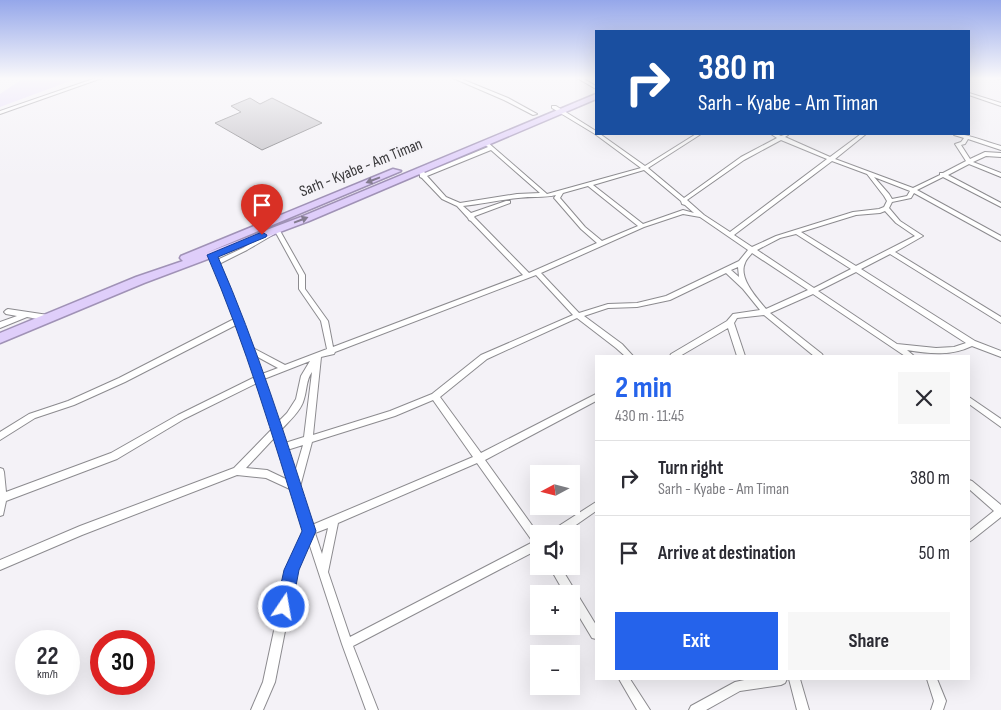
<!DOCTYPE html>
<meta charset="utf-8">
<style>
:root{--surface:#fff;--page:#f7f7f7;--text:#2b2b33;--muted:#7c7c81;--line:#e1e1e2;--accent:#2563eb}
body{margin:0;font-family:"Sofia Sans Condensed",sans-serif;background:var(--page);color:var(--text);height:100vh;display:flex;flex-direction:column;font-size:19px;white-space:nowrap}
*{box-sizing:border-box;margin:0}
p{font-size:16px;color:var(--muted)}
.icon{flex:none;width:28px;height:28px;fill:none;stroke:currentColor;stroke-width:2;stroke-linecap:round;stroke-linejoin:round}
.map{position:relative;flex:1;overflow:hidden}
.panel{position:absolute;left:595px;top:355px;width:375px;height:325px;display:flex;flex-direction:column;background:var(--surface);border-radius:0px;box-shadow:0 5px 20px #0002}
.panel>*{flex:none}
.guide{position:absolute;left:595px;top:30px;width:375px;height:105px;border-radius:0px;box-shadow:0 5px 20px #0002;background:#1a4fa0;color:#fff;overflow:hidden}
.needle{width:32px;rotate:263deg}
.controls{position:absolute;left:530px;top:465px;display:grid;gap:10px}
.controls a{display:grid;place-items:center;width:50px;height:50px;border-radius:0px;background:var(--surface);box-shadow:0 5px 20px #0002;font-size:25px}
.speed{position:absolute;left:15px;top:630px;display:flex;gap:10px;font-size:25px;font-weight:700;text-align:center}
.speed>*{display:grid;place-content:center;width:65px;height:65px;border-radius:50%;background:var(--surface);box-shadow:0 5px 20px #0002;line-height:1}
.speed small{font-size:12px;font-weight:400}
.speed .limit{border:8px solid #d22;background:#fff;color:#111}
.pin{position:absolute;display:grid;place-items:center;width:42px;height:42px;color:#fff;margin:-51px -21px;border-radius:50% 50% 50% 0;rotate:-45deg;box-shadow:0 0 5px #0007}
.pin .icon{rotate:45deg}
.me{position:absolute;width:55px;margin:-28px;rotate:12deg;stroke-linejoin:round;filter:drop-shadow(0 0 4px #0008)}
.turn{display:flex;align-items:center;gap:18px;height:105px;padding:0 20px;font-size:22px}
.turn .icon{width:65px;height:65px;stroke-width:2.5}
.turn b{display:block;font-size:35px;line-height:42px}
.round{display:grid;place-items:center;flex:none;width:52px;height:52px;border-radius:0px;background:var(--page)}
.overview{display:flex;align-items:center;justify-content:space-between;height:85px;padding:0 20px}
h1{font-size:30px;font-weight:700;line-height:38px;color:var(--accent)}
.primary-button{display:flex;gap:10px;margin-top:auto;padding:10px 20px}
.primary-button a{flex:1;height:58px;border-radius:0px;background:var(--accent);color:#fff;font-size:20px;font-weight:700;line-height:58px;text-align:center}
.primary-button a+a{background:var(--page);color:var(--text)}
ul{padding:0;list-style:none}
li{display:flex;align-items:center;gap:15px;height:75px;padding:0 20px;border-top:1px solid var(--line)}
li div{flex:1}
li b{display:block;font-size:19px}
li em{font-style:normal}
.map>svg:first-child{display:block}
</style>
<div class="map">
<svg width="1001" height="710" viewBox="0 0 1001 710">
<rect width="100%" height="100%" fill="#f4f2f7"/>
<!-- green -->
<path fill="#e5d9fb" d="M24,78H78L0,107V94Z"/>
<!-- building -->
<path fill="#c7c5ca" stroke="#7d7c80" d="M250,98L260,104L272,98L322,123L262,150L215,123L241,112L231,106Z"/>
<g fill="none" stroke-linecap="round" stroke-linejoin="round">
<defs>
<path id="minor" d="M96,78H102L0,114V111Z
M453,78H459L508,98L537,114L533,115L504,100Z
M577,78H582L596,86V89Z
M998,78H1001V79H998Z
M969,93L1001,103V106L969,95Z
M552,106H556L596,131V134H600L645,166L696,134H701L648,168L684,198L741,157L777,138L771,134H777L781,136L787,134L788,135L785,137L830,157L861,134H866L835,159L913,188L940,175V173H943L966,161L955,144L961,142L964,138L954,135V134C969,134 986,142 1001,146V150L968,139L965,144L961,145L970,159L985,152L1001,153V157L986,156L973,162L1001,173V177L969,164L948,175L1001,203V207L943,177L917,190L1001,236V241L914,193L911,198L892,202L889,208L900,221L923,236L895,252L1001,317V323L890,254L861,269L975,341L1001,351V357L972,346C951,356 930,354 907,350L914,356H905L813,294L770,313L822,354L823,356H814L764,315L737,318L734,323L745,356H737L728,328L680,356H670L671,354L727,321L733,314L760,310L743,289L726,273L670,300L637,307L608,308L584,316L622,344L633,356H625L616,348L577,318L487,359L440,397L481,453L596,394V401L485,460L539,535V549L353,646L378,710H366L342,644L309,543L297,570L275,682L263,710H251L263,682L287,570L305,530L292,490L266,478L237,475L82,535L0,570V560L80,526L234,468L272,429L257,383L184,419L117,459L6,501L3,515L0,516V468L3,469L4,472L6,492L111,453L178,415L255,377L236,325L125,382L74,405L35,418L0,440V432L29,414L68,401L119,378L234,319L209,255L210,254H214L217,260L243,248L275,229H279L305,275V289L328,321L333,347L523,275L471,221L469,220L468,218L457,206L442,199L422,178L420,177V175L417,170L422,169L425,173L488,147L483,143L486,141L547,194L641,168L595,134L552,108ZM781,140L827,159L730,232L704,215L687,200L744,160ZM491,150L540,193L517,194L460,203L446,197L427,176ZM832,161L867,174L884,196L887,201L884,207L879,209L853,212L776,236L752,247L734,235ZM644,170L681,201L682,204L685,205L694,213L683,210L643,224L593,185ZM874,177L910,191L907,196L892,199L889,194ZM588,186L638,226L602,241L585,227L560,198L563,193ZM556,195L554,198L555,199L581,229L597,243L529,273L474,217L475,216L510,203V201H506L471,213L463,206C481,204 499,200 518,198C531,196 544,198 556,195ZM885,211L896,223L915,236L856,266L801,232L856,215L880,213ZM683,214L700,217L748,250L739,261L666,296L637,303L608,304L579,313L541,273L644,227ZM276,233L299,275V289L321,321L327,349L285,365L253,348L219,264L247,250ZM796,234L851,269L814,288L757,250L780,238ZM752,253L808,290L766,309C757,298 738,278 745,263C746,259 750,256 752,253ZM738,267L739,277L731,270ZM856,272L966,343L954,347L936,348L897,344L818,291ZM536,275L573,315L481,355L432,394L390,411L313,435L321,357L334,354L335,352ZM256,356L278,368L262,374ZM310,361L301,376L296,399L287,413L278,422L264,379ZM312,372L304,437L285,443L281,430C289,421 301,411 304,399C307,390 306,380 312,372ZM433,400L473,457L312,525L300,487L312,442L395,416ZM275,437L288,480L267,470L246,468ZM303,445L295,472L287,450ZM477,463L533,542L350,637L328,572L338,523ZM328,528L322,554L315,533Z
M8,309L48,315L52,318L48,321L27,317L0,328V322L17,316L6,314L4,312L6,310Z
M969,397L1001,419V427L969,404Z
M969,480L972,481L1001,505V517L972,540L969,542V531L994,511L969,489Z
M596,502V511L563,534H549L551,531Z
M549,566H560L596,625V639L592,638L571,603V594H565Z
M619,679H630L650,710H637Z
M749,679H787L785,683L781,685L740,691L706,710H689L691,706L735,682Z
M789,679H800L809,710H797Z
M927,679H937L946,701L943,710H931L934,701Z"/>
<path id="trunk" d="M596,94V99L309,221L144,283L0,343V333L136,277L183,261L180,258L181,256L393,169L401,171L206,253L301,217Z"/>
</defs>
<!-- minor casing -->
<use href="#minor" stroke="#8c8b8f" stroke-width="2"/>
<!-- trunk casing -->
<use href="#trunk" stroke="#a092b6" stroke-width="3"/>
<!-- minor -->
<use href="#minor" fill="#fff" fill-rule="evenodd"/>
<!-- trunk -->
<use href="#trunk" fill="#dfcefa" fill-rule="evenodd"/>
</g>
<!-- one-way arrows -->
<defs><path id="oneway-solid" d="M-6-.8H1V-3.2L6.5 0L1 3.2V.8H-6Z" transform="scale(1.25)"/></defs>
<g fill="#847c90">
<use href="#oneway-solid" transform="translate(373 180) rotate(159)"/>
<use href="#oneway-solid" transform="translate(301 220) rotate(-21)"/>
</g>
<!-- sky -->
<linearGradient id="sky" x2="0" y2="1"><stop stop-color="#95a7ea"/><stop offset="0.44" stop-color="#faf9fb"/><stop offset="1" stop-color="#faf9fb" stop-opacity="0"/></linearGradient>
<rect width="1001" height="178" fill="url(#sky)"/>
<!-- route -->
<path fill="#2563eb" stroke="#184099" d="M262,232L267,235L266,237L218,257C257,346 286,439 316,531L299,570L292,607L290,613L284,615L279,613L276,607L284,570L302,531C273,438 246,345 207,255Z"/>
<g text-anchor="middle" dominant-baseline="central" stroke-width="4" stroke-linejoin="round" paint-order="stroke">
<!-- far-street labels -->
<g font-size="16" fill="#39383a" stroke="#f4f2f7">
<text transform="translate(361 168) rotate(-22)">Sarh - Kyabe - Am Timan</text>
</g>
</g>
</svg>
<div class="controls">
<a><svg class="needle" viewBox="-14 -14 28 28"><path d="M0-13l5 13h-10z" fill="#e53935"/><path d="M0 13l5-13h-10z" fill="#7c7c81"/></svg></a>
<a><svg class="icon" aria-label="sound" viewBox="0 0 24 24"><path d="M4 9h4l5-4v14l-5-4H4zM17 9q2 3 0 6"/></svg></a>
<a>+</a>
<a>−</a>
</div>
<div class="speed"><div>22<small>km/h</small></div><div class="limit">30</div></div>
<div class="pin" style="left:262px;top:235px;background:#d93025"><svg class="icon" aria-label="arrive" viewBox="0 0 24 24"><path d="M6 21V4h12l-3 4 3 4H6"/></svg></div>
<svg class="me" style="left:284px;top:607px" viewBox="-20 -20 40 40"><circle r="17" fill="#2563eb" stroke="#fff" stroke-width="3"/><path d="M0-11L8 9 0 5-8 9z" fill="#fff"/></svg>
<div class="guide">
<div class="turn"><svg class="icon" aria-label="right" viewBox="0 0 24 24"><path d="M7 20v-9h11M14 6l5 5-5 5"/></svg><div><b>380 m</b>Sarh - Kyabe - Am Timan</div></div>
</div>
<section class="panel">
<div class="overview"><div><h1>2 min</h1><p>430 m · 11:45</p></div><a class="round"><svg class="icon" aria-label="close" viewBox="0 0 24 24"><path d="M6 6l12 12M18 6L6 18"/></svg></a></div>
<ul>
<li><svg class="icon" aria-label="right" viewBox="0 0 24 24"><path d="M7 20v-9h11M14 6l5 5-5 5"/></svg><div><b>Turn right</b><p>Sarh - Kyabe - Am Timan</p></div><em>380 m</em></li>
<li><svg class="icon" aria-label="arrive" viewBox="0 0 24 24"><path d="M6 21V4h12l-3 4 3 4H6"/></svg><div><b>Arrive at destination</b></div><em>50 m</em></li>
</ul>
<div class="primary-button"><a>Exit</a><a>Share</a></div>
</section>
</div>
